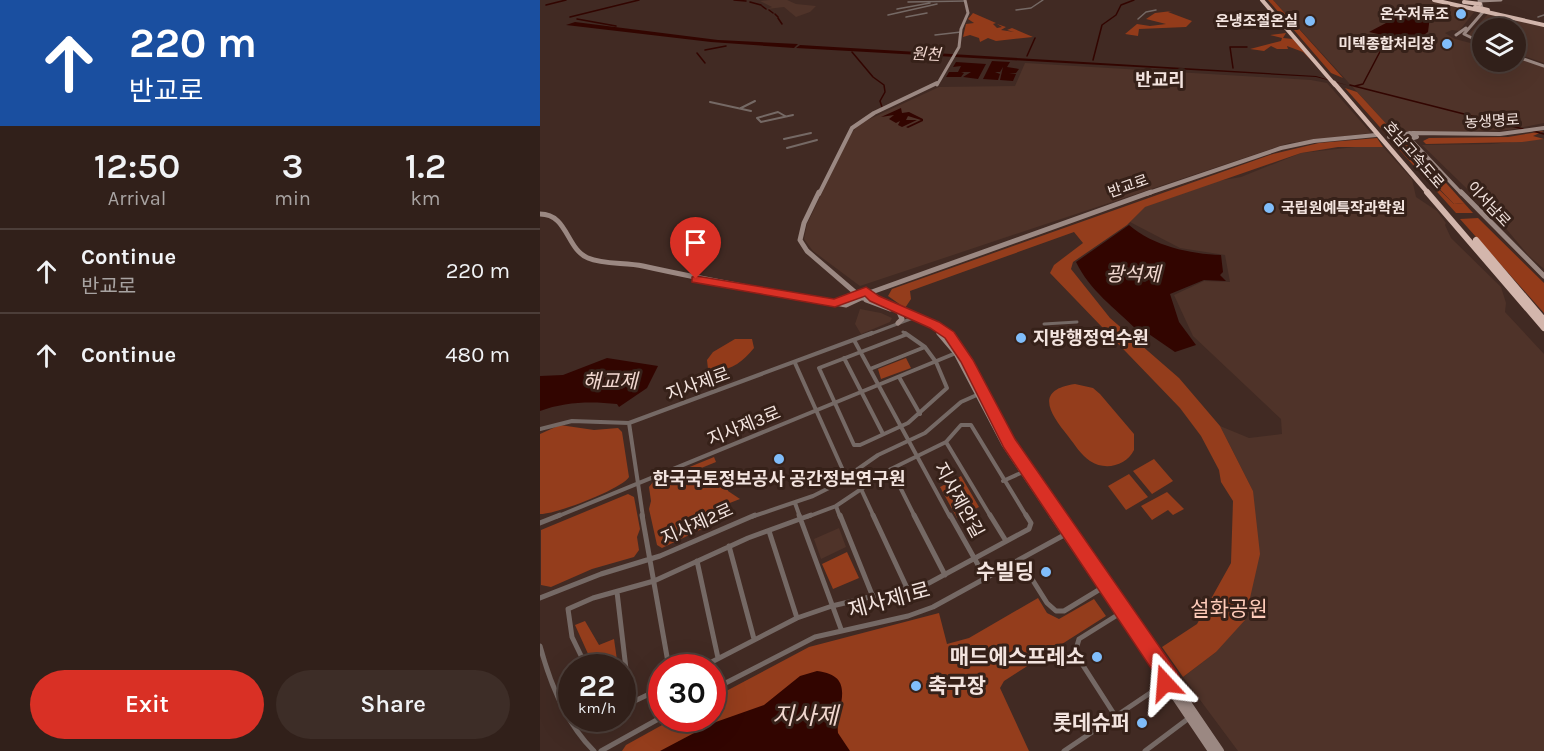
<!DOCTYPE html>
<meta charset="utf-8">
<style>
:root{--surface:#31201a;--page:#3d2d27;--text:#f1f3f6;--muted:#a8a3a2;--line:#4c3e39;--accent:#d93025}
body{margin:0;font-family:Karla,"Noto Sans KR",sans-serif;background:var(--page);color:var(--text);height:100vh;display:flex;flex-direction:column;font-size:22px;white-space:nowrap}
*{box-sizing:border-box;margin:0}
p{font-size:20px;color:var(--muted)}
.icon{flex:none;width:33px;height:33px;fill:none;stroke:currentColor;stroke-width:2;stroke-linecap:round;stroke-linejoin:round}
.map{position:relative;flex:1;overflow:hidden}
.drawer{display:flex;flex-direction:column;background:var(--surface);width:540px}
.drawer>*{flex:none}
.top-card{background:#1a4fa0;color:#fff;overflow:hidden}
.controls{position:absolute;left:932px;top:18px;display:grid;gap:12px}
.controls a{display:grid;place-items:center;width:54px;height:54px;border-radius:50%;background:var(--surface);box-shadow:0 6px 24px #0002,0 0 0 2px var(--line);font-size:30px}
.speed{position:absolute;left:18px;top:654px;display:flex;gap:12px;font-size:30px;font-weight:700;text-align:center}
.speed>*{display:grid;place-content:center;width:78px;height:78px;border-radius:50%;background:var(--surface);box-shadow:0 6px 24px #0002,0 0 0 2px var(--line);line-height:1}
.speed small{font-size:15px;font-weight:400}
.speed .limit{border:9px solid #d22;background:#fff;color:#111}
.pin{position:absolute;display:grid;place-items:center;width:51px;height:51px;color:#fff;margin:-62px -26px;border-radius:50% 50% 50% 0;rotate:-45deg;box-shadow:0 0 6px #0007}
.pin .icon{rotate:45deg}
.me{position:absolute;width:66px;margin:-33px;rotate:341deg;stroke-linejoin:round;filter:drop-shadow(0 0 4px #0008)}
.turn{display:flex;align-items:center;gap:21px;height:126px;padding:0 30px;font-size:27px}
.turn .icon{width:78px;height:78px;stroke-width:2.5}
.turn b{display:block;font-size:42px;line-height:51px}
.eta{display:flex;justify-content:space-evenly;align-items:center;height:102px;text-align:center}
.eta b{font-size:36px;font-weight:600;line-height:42px}
.action{display:flex;gap:12px;margin-top:auto;padding:12px 30px}
.action a{flex:1;height:69px;border-radius:36px;background:var(--accent);color:#fff;font-size:24px;font-weight:600;line-height:69px;text-align:center}
.action a+a{background:var(--page);color:var(--text)}
ul{padding:0;list-style:none}
li{display:flex;align-items:center;gap:18px;height:84px;padding:0 30px;border-top:2px solid var(--line)}
li div{flex:1}
li b{display:block;font-size:22px}
li em{font-style:normal}
main{display:flex;flex:1;min-height:0}
.map>svg:first-child{display:block}
</style>
<main>
<section class="drawer">
<div class="top-card">
<div class="turn"><svg class="icon" aria-label="ahead" viewBox="0 0 24 24"><path d="M12 20V5M6 11l6-6 6 6"/></svg><div><b>220 m</b>반교로</div></div>
</div>
<div class="eta">
<div><b>12:50</b><p>Arrival</p></div>
<div><b>3</b><p>min</p></div>
<div><b>1.2</b><p>km</p></div>
</div>
<ul>
<li><svg class="icon" aria-label="ahead" viewBox="0 0 24 24"><path d="M12 20V5M6 11l6-6 6 6"/></svg><div><b>Continue</b><p>반교로</p></div><em>220 m</em></li>
<li><svg class="icon" aria-label="ahead" viewBox="0 0 24 24"><path d="M12 20V5M6 11l6-6 6 6"/></svg><div><b>Continue</b></div><em>480 m</em></li>
</ul>
<div class="action"><a>Exit</a><a>Share</a></div>
</section>
<div class="map">
<svg width="1004" height="751" viewBox="0 0 1004 751">
<rect width="100%" height="100%" fill="#412a23"/>
<!-- built -->
<path fill="#4f3329" d="M230,0H247L256,4L276,6L270,12L256,17L244,7L227,9L232,7L220,1Z
M733,0H889L935,11L919,31L912,30L905,33L915,39L942,46V62H975V57L1004,67V123L969,130L882,132L852,130Z
M948,14L1004,27V63L975,53V28H942V42L928,35Z
M485,63L771,80L787,83L831,133L749,143L320,286L273,251L264,239L267,224L310,135L319,124L399,87L475,86Z
M1004,139V269L989,256L958,219L882,145L951,144Z
M833,145L843,147L872,179L876,197L897,211L906,223L905,225L911,238L961,287L966,303L965,312L1004,354V751H698L643,677L676,652L713,491L680,426L709,438L742,434L741,419L653,336L634,295L664,281L690,282L685,255L640,248L590,222L604,207L678,181L701,177L761,153Z
M320,309L341,313L352,318L350,322L321,334L315,324Z
M299,528L306,547L281,559L274,539Z"/>
<!-- green -->
<path fill="#943d1c" d="M805,88L817,92L852,130V133L846,134Z
M1004,131L993,136L1004,139L982,142L886,144L883,141L889,138L968,137Z
M837,138L843,147H798L761,153L605,207L587,225L533,262L531,269L570,318L639,378L680,426L713,491L720,554L705,620L676,652L643,677L622,647L657,624L691,563L693,501L681,482L679,470L661,436L640,408L510,273L514,265L543,243L534,232L370,291L371,299L365,308L348,296L352,289L733,154L779,143Z
M870,145H872L924,203L914,204L862,150H870Z
M366,358L371,368L341,379L338,369Z
M535,384L553,388L560,394L594,434V450C586,466 565,471 550,461C541,455 535,445 528,436C511,415 493,390 535,384Z
M20,425L54,430L78,428L82,432L89,477C82,489 14,515 0,514V434Z
M174,457L176,462L149,473L151,482L182,470L188,491L200,499L182,506L185,518L122,548L117,545L109,509L111,501L109,487L113,482Z
M614,459L633,481L612,494L593,471Z
M589,474L608,497L586,510L568,486Z
M421,476L439,507L417,518L400,487Z
M627,492L644,509L633,515L628,510L612,520L601,506Z
M88,494L94,497L100,529L97,537L99,550L94,557L52,569L11,587L1,585V530Z
M307,552L319,578L293,589L282,564Z
M498,598L507,613L519,619L554,599L566,616L464,681L460,688L489,751H82L86,745L133,719L172,718L173,698L269,647L399,613L407,644L429,638Z
M45,621L59,645L74,639L78,667H54L35,625Z"/>
<!-- forest -->
<path fill="#933b1a" d="M728,0H733L803,78L791,73Z
M632,11L628,12L652,21L646,27L599,29L598,36L585,34L597,24L610,26L626,24L606,19L615,13Z
M433,13L456,23L453,24L457,28L462,27L457,24L466,27L461,30L474,32L467,30L472,28L493,37L456,41L448,38L440,42L439,38L430,35L423,37L426,24L434,23L428,19Z
M746,33L743,38L753,39L775,64L763,52L747,46L748,49H737L731,46L724,51L710,49L741,41L742,38L730,35Z
M870,145L871,150L863,151L880,170L889,169L894,175L885,176L914,204L924,203L933,213H916L856,146Z
M938,218L1004,283V313L920,219Z
M195,339H212L214,348C201,364 188,373 168,369L167,360L173,352Z"/>
<!-- water -->
<path fill="#320500" d="M878,11L890,16L888,32L878,39L879,43L829,32L846,23L850,16Z
M35,22L178,40L258,44L254,48L171,42L26,25Z
M260,45L776,76L810,86L776,77L256,48Z
M452,61L470,62L467,67L479,69L476,73H469L476,74L473,81L460,80L463,67L460,72H455L460,74L458,80L443,79Z
M416,62L446,64L438,79L423,77L431,72H421L424,73L421,77H406L409,72H418L421,66L413,67Z
M361,108L362,113L369,112L383,119V121L368,128L366,127L381,120L368,116L366,120H377L362,127L358,125L360,121L356,123L349,119L354,115L341,117Z
M589,225C613,246 650,254 681,255L683,272L680,275L686,281L664,280L630,294L639,322L656,345L635,352L603,330H597C575,308 550,291 536,262Z
M67,358L118,366L107,388L79,407L77,404C50,401 24,402 0,411V376L23,375Z
M277,671C319,676 295,708 298,733L310,751H120L173,723L224,705L260,676Z"/>
<g fill="none" stroke-linecap="round" stroke-linejoin="round">
<!-- stream -->
<path stroke="#320500" stroke-width="1.5" d="M194,0L206,1
M210,2L221,5
M6,5L26,0
M222,6L226,9
M229,10L233,13
M235,14L238,17
M30,17L99,0
M238,18L242,24
M37,19L76,26
M165,50L186,46
M312,52L333,77L344,85L345,92L340,101L342,107
M157,53L165,63
M487,56L495,38
M553,60L562,25L576,15L581,5L594,0
M693,68L690,47H707
M810,85L983,129
M815,86L823,84L844,44L878,43
M993,131L1004,134"/>
<!-- street-tunnel -->
<path stroke="#5c463f" stroke-width="1.5" stroke-dasharray="1.5 1" stroke-linecap="butt" d="M744,29H754"/>
<!-- street-far4 -->
<path stroke="#756965" stroke-width="1.5" d="M368,2L425,1
M357,9L390,3
M476,10L491,8L503,0
M348,15L397,4
M366,17L387,13
M998,17L1004,15
M598,19L606,12L616,10
M395,35L421,32"/>
<!-- street-far3 -->
<path stroke="#756965" stroke-width="2" d="M170,102L211,111
M201,108L215,101
M245,116L238,112L217,118L221,122L253,115
M244,139L271,133
M247,148L277,140"/>
<!-- street-far2 -->
<path stroke="#756965" stroke-width="3" d="M504,324L537,322
M363,332L367,335
M328,335L373,318"/>
<!-- street-far1 -->
<path stroke="#756965" stroke-width="4" d="M365,333L385,347
M314,340L410,517
M304,358L342,432
M255,363L306,477
M330,369L385,347L396,362L407,388L368,423L320,445H314L279,368L365,335
M359,377L380,414
M89,423L103,517
M0,429L32,421L89,423L332,333
M406,442L451,517
M351,469L375,517
M463,481L483,472
M321,489L334,517
M255,503L260,517
M296,506L300,517
M16,517L416,353
M211,517L273,496L295,485L338,455L385,433L421,402L439,394
M267,517L296,506L351,469L406,442L421,425H431L487,517"/>
<!-- street -->
<path stroke="#756965" stroke-width="5" d="M102,515L129,668
M259,515L301,629
M300,515L333,597
M333,515L368,590
M374,515L405,575
M410,515L446,579
M450,515L466,541
M0,523L20,515
M229,531L257,618
M189,546L214,639
M480,560L507,603L516,611H524L562,588
M157,561L178,658
M77,592L90,703
M0,598L61,574L120,556L215,515
M0,646C10,683 26,724 54,751
M47,668L32,637L28,609L53,598L114,581L208,538L271,515
M160,668L257,618L292,606L389,583L489,529L491,523L486,515
M172,690L275,637L368,616L393,607L526,534
M19,694L32,685
M82,707L122,688
M576,717L535,653L539,639L579,614
M61,751L122,717
M524,751L625,683
M605,751L649,718"/>
<!-- secondary-far4 -->
<path stroke="#9b8882" stroke-width="3" d="M940,0L943,12L924,34L942,43
M939,1L961,0
M916,35L926,28
M975,56L1004,66
M397,85L419,47L421,29L428,13L425,0"/>
<!-- secondary-far3 -->
<path stroke="#9b8882" stroke-width="4" d="M870,133L877,137L870,139L863,135Z
M872,133L960,134L1004,128
M849,137L866,138
M870,139L922,194
M279,194L312,128L334,113L397,83
M606,194L741,148L774,141L836,135"/>
<!-- secondary-far2 -->
<path stroke="#9b8882" stroke-width="5" d="M279,192L264,223L260,240L267,251L317,294
M921,192L1004,276
M0,214C28,214 26,249 48,258C64,265 86,262 103,266C170,281 238,293 306,305L321,298
M329,293L611,192
M329,294L323,298L316,295L328,291L334,298L379,316L407,335
M326,300L350,309
M358,323L362,319L359,312"/>
<!-- secondary-far1 -->
<path stroke="#9b8882" stroke-width="7" d="M400,333L417,353L465,444L514,517
M405,333L417,344L470,444L520,517"/>
<!-- secondary -->
<path stroke="#9b8882" stroke-width="8" d="M513,515L672,751
M519,515L680,751"/>
<!-- highway-far2 -->
<path stroke="#d3b6ac" stroke-width="4" d="M722,0L795,85
M894,0L1004,25
M924,2L940,4"/>
<!-- highway-far1 -->
<path stroke="#d3b6ac" stroke-width="4.5" d="M794,83L889,194"/>
<!-- highway -->
<path stroke="#d3b6ac" stroke-width="6" d="M887,192L1004,328
M936,240L1004,320"/>
<!-- highway-bridge -->
<path stroke="#d3b6ac" stroke-width="4" d="M935,7L948,10"/>
</g>
<!-- route -->
<path fill="#d93025" stroke="#8d1f18" stroke-width="1.5" d="M156,276L294,299L326,287L339,296L399,322L414,332L433,360L475,439L637,672L640,679L637,686L625,693L618,690L615,683L617,677L464,448L421,362L405,338L390,328L330,301L325,296L295,307L152,282V277Z"/>
<!-- markers -->
<g fill="#80bdfa" stroke="#362119" stroke-width="2">
<circle cx="921" cy="14" r="6"/>
<circle cx="770" cy="21" r="6"/>
<circle cx="907" cy="44" r="6"/>
<circle cx="729" cy="208" r="6"/>
<circle cx="481" cy="338" r="6"/>
<circle cx="239" cy="459" r="6"/>
<circle cx="506" cy="572" r="6"/>
<circle cx="557" cy="657" r="6"/>
<circle cx="376" cy="686" r="6"/>
<circle cx="602" cy="723" r="6"/>
</g>
<g text-anchor="middle" dominant-baseline="central" stroke-width="6" stroke-linejoin="round" paint-order="stroke">
<!-- far-poi labels -->
<g font-size="15" font-weight="bold" fill="#f3e4df" stroke="#362119" text-anchor="end">
<text x="909" y="14">온수저류조</text>
<text x="758" y="21">온냉조절온실</text>
<text x="895" y="44">미텍종합처리장</text>
<text x="741" y="208" text-anchor="start">국립원예특작과학원</text>
</g>
<!-- far-street labels -->
<g font-size="15" fill="#f3e4df" stroke="#362119">
<text transform="translate(952 121) rotate(-3)">농생명로</text>
<text transform="translate(874 155) rotate(49)">호남고속도로</text>
<text transform="translate(588 186) rotate(-19)">반교로</text>
<text transform="translate(949 204) rotate(47)">이서남로</text>
</g>
<!-- far-water labels -->
<g font-size="16" font-style="italic" fill="#f1d7cf" stroke="#362119">
<text transform="translate(386 54) rotate(3)">원천</text>
</g>
<!-- far-quarter labels -->
<g font-size="18" font-weight="bold" fill="#f3e4df" stroke="#362119">
<text x="620" y="80">반교리</text>
</g>
<!-- poi labels -->
<g font-size="18" font-weight="bold" fill="#f3e4df" stroke="#362119" text-anchor="start">
<text x="493" y="338">지방행정연수원</text>
<text x="239" y="479" text-anchor="middle">한국국토정보공사 공간정보연구원</text>
</g>
<!-- street labels -->
<g font-size="18" fill="#f3e4df" stroke="#362119">
<text transform="translate(158 384) rotate(-20)">지사제로</text>
<text transform="translate(204 426) rotate(-22)">지사제3로</text>
<text transform="translate(419 500) rotate(61)">지사제안길</text>
<text transform="translate(157 524) rotate(-24)">지사제2로</text>
</g>
<!-- water labels -->
<g font-size="20" font-style="italic" fill="#f1d7cf" stroke="#362119">
<text x="593" y="274">광석제</text>
<text x="70" y="381">해교제</text>
</g>
<!-- near-poi labels -->
<g font-size="21" font-weight="bold" fill="#f3e4df" stroke="#362119" text-anchor="end">
<text x="494" y="572">수빌딩</text>
<text x="545" y="657">매드에스프레소</text>
<text x="388" y="686" text-anchor="start">축구장</text>
<text x="590" y="723">롯데슈퍼</text>
</g>
<!-- near-street labels -->
<g font-size="21" fill="#f3e4df" stroke="#362119">
<text transform="translate(349 600) rotate(-15)">제사제1로</text>
</g>
<!-- near-park labels -->
<g font-size="21" fill="#fecbb9" stroke="#362119">
<text x="689" y="609">설화공원</text>
</g>
<!-- near-water labels -->
<g font-size="24" font-style="italic" fill="#f1d7cf" stroke="#362119">
<text x="265" y="716">지사제</text>
</g>
</g>
</svg>
<div class="controls">
<a><svg class="icon" aria-label="layers" viewBox="0 0 24 24"><path d="M12 4l9 5-9 5-9-5zM3 14l9 5 9-5"/></svg></a>
</div>
<div class="speed"><div>22<small>km/h</small></div><div class="limit">30</div></div>
<div class="pin" style="left:156px;top:279px;background:#d93025"><svg class="icon" aria-label="arrive" viewBox="0 0 24 24"><path d="M6 21V4h12l-3 4 3 4H6"/></svg></div>
<svg class="me" style="left:625px;top:683px" viewBox="-20 -20 40 40"><path d="M0-17L14 15 0 8-14 15z" fill="#d93025" stroke="#fff" stroke-width="4"/></svg>
</div>
</main>
